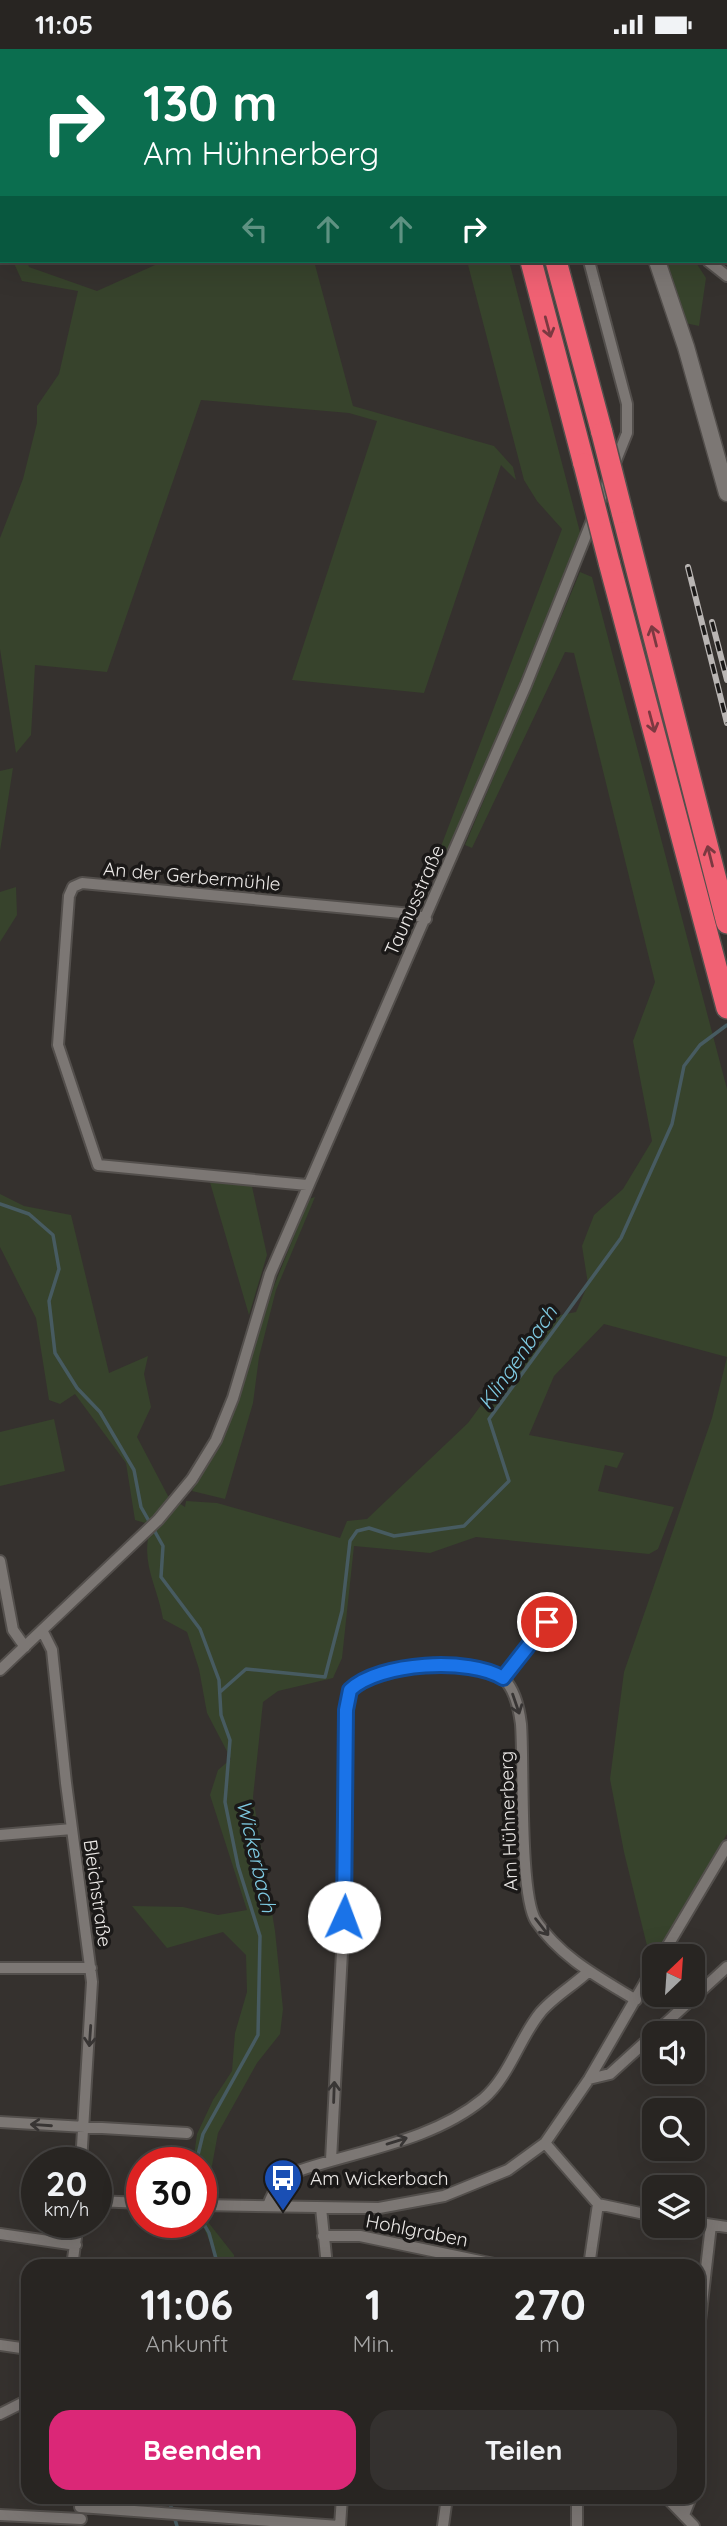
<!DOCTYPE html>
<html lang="de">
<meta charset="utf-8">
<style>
:root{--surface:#282522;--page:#34312f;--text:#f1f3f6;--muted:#a5a5a5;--line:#444240;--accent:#db2777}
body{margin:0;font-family:Quicksand,sans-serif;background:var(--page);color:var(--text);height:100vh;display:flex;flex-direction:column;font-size:26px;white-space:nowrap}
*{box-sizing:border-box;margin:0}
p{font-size:23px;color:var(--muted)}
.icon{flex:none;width:38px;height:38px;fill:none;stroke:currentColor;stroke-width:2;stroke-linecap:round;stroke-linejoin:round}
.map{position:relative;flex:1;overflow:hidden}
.drawer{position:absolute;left:21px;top:2210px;width:684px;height:245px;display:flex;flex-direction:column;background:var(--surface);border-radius:21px;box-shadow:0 7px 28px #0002,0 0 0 2px var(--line)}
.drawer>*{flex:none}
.banner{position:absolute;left:0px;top:0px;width:728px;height:214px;box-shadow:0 7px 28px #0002,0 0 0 2px var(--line);background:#0b6e4f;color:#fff;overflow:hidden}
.needle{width:46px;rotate:25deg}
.buttons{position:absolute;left:642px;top:1895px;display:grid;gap:14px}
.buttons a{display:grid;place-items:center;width:63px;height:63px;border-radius:14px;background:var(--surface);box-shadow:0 7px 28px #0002,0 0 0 2px var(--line);font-size:35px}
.speed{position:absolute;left:21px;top:2098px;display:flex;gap:14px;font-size:35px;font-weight:700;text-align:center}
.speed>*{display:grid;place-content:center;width:91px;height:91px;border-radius:50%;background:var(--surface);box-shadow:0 7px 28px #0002,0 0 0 2px var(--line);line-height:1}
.speed small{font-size:18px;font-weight:400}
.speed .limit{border:10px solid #d22;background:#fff;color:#111}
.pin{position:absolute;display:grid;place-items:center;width:60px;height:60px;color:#fff;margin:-30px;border:4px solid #fff;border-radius:50%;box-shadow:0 2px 7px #0007}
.me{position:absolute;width:77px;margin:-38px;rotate:2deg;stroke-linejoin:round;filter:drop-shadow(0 0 5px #0008)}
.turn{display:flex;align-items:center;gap:24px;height:147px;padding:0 28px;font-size:32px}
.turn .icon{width:91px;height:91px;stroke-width:2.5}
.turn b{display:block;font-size:49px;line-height:60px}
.lanes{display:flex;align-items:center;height:66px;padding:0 28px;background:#0003;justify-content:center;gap:35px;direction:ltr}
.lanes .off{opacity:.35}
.eta{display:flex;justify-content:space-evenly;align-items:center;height:119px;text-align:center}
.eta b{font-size:42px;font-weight:700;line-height:49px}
.button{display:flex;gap:14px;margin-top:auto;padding:14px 28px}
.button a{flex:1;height:80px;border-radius:21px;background:var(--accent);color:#fff;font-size:28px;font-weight:700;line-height:80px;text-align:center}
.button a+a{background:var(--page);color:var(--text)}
.status{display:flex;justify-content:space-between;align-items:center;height:49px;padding:0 35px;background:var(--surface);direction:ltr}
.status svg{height:19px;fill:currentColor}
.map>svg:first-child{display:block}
</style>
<div class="status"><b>11:05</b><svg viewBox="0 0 49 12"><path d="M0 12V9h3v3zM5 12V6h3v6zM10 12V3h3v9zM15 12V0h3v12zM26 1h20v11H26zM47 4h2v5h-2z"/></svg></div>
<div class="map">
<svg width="727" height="2477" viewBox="0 0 727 2477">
<rect width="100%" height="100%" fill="#35312e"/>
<!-- green -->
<path fill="#37432c" d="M13,212H27L29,218L97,242L164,212H314L353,357L494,397L513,418L516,431L501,416L424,644L292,631L377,372L349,364L201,351L107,623L35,616L31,686L16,704L0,600V489L23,430L37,374V357L59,325L78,242L22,232Z
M467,212H509L581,487L449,802L440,800L562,480L537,452L524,431Z
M664,212H695L706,229L699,277L685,274Z
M580,523L592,528L727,1040V1785L656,1907L649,1905L624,1803L610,1730L624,1623L712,1369L727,1308L604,1275L554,1327L529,1386L624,1404L617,1419L605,1416L598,1442L674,1458L658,1500L649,1505L476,1488L430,1504L354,1497L342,1609L333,1629L278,1642L263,1653L253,1748L275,1882L283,1960L280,1985L257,2014L218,2084L206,2149L208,2173L234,2206V2217H220L204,2179L183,2175L201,2174V2114H193L197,2085L213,2051L232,2022L235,1984L247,1943L246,1906L223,1883L167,1899L132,1857L183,1858L218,1866L247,1861L210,1746L218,1721L231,1710L207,1664L199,1620L187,1583L163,1570C158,1538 138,1510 152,1476L135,1471L126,1414L75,1345L60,1355L49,1351L36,1269L0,1198V1145L24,1157L71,1166L109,1324L148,1307L144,1325L151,1358L137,1388L168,1447L185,1458L186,1452L217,1454L340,1489L347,1472L367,1470L468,1374L545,1269L576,1263L588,1235L582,1197L594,1166L623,1140L652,1092L633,992L655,933L574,604L565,603L472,799L465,796Z
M13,719L0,802V722Z
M16,838L17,866L0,893V843Z
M209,1130L251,1133L267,1206L249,1266Z
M315,1148L276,1241L259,1308L253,1354L225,1450L192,1442L217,1399L232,1365L274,1237L309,1150Z
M54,1370L65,1422L0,1437V1383Z
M221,2448H330V2456L221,2455Z"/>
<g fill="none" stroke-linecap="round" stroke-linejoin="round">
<!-- stream -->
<path stroke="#475b61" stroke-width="3.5" d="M34,2L35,0
M0,75L2,77
M0,105H2
M0,1155L29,1165L53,1186L59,1220L49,1252L55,1304L77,1339L100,1363L134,1421L141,1458L163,1497L161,1528L200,1580L219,1631L221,1666L230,1691L225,1753L238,1817L260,1887L258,1986L203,2085L196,2114
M220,1643L246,1620L325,1628L342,1562L350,1492L357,1482L369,1479L394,1487L464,1477L509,1432L489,1370L621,1189L672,1075L684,1017L700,996L727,976
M201,2145V2147
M201,2170L209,2184L218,2217
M168,2448L177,2477"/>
<defs>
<path id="street" d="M726,111L727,110
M708,212L727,227
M307,1136L98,1116L58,996L69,847L73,838L82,834L412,865L426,870
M0,1512L13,1581L25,1598
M43,1583L52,1601L66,1734L92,1933L81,2114
M0,1621L158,1471L192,1430L216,1391L233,1349L270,1225L526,636L627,384V355L589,212
M503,1629L547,1573
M0,1786L72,1780
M661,1908L727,1797
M0,1919H91
M655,1984L727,1918
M589,2030L610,2025L654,1985
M0,2073L187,2084
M545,2094L598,2155L654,2167
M331,2111L345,1846L346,1661L350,1641C357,1634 364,1629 373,1626C399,1616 484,1609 504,1630C515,1641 519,1659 521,1675C524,1713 519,1846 536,1872C561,1909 600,1929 636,1951
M96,2152L142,2154
M201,2156L379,2159L444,2147L508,2121L545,2094L589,2030L654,1918
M268,2157C273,2140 283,2131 298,2122C360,2101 432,2092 483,2050C509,2028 519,1990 540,1964C553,1948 573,1937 589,1922
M321,2159L327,2217
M693,2173L727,2178
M0,2185L76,2196
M323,2187H360L504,2217
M72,2217L78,2174
M589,2217L598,2155
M698,2289L711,2176
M0,2296L28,2300
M0,2365L28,2351
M666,2448L694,2477
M80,2458L339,2477
M0,2466L81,2470
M684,2466L691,2448
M340,2477L342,2448
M443,2477L447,2448
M577,2477V2448"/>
<path id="secondary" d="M563,0L564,2
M726,48L727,47
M657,212L686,298L727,444"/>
<path id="highway" d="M476,0L477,2
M500,0L501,2
M531,212L584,415
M556,212L602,384
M622,463L727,874
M609,513L727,959"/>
</defs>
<!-- street casing -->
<use href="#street" stroke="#534f4c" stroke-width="14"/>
<!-- secondary casing -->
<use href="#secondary" stroke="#534f4c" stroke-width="19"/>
<!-- highway casing -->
<use href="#highway" stroke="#534f4c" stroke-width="24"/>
<!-- street -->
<use href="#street" stroke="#7c7774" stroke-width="10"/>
<!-- secondary -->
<use href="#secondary" stroke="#7c7774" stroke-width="16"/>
<!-- highway -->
<use href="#highway" stroke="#f06173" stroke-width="21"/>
<defs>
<path id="rail" d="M688,518L727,674
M712,573L727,631"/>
</defs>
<!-- rail casing -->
<use href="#rail" stroke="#b9b5b3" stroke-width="6"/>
<!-- rail -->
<use href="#rail" stroke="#1b1918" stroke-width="3.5" stroke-dasharray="10" stroke-linecap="butt"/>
<defs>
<path id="highway-bridge" d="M602,384L622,463
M584,415L609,513"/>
</defs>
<!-- highway-bridge casing -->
<use href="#highway-bridge" stroke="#534f4c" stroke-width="24" stroke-linecap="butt"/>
<!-- highway-bridge -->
<use href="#highway-bridge" stroke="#f06173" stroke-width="21"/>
</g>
<!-- one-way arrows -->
<defs><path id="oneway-shaft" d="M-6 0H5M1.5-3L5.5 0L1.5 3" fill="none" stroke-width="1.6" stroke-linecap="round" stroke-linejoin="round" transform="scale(1.75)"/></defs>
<g stroke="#7b3941">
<use href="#oneway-shaft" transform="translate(548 278) rotate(75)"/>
<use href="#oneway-shaft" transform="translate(654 587) rotate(-104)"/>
<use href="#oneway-shaft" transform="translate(652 673) rotate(75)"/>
<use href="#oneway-shaft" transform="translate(710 807) rotate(-104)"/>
</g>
<g stroke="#383534">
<use href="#oneway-shaft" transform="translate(516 1655) rotate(71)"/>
<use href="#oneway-shaft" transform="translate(542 1878) rotate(52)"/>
<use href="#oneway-shaft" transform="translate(90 1987) rotate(94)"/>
<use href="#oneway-shaft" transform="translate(334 2043) rotate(-88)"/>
<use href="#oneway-shaft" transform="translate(41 2076) rotate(-176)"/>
<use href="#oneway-shaft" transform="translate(397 2092) rotate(-17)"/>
</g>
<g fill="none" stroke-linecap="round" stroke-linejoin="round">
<defs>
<path id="route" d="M344,1868L346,1661L350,1641C379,1613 470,1608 503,1629L547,1573"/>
</defs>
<!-- route casing -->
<use href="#route" stroke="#114b97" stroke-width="18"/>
<!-- route -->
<use href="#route" stroke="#1a73e8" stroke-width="12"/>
</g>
<!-- icons -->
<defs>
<symbol id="bus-pin" viewBox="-11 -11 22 30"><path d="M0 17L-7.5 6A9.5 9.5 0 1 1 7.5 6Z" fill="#1a4fb4" stroke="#1b1918"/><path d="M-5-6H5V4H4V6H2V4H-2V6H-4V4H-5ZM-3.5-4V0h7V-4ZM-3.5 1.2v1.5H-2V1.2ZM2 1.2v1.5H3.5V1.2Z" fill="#fff"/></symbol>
</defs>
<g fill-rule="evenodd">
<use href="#bus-pin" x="261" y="2107" width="44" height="60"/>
</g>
<g text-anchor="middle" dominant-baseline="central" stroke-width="7" stroke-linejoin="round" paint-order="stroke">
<!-- street labels -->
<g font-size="19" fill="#ece9e7" stroke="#1b1918">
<text transform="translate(192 827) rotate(5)">An der Gerbermühle</text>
<text transform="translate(414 851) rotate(-66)">Taunusstraße</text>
<text transform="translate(508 1772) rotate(-92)">Am Hühnerberg</text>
<text transform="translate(98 1844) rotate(82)">Bleichstraße</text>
<text transform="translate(417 2181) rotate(11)">Hohlgraben</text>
</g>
<!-- poi labels -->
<g font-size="19" fill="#ece9e7" stroke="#1b1918" text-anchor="start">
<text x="310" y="2129">Am Wickerbach</text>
</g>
<!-- water labels -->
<g font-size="21" font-style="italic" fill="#7fcbe3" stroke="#1b1918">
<text transform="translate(517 1308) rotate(-55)">Klingenbach</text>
<text transform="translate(257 1807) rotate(77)">Wickerbach</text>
</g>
</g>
</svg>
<div class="buttons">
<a><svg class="needle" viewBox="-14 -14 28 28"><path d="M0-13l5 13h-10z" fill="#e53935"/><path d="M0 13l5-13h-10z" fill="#a5a5a5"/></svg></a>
<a><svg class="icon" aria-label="sound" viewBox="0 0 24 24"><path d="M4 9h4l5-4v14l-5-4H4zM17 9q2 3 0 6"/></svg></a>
<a><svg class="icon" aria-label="search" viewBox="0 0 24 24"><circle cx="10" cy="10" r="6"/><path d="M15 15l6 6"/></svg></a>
<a><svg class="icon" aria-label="layers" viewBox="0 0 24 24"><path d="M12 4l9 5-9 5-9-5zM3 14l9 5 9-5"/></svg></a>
</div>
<div class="speed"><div>20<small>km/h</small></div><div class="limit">30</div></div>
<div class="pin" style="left:547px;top:1573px;background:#d93025"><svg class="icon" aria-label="arrive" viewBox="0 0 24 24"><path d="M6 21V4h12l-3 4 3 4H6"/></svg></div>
<svg class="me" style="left:344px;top:1868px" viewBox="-20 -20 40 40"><circle r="19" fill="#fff"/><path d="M0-13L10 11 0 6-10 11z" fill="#1a73e8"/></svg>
<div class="banner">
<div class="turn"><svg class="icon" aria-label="right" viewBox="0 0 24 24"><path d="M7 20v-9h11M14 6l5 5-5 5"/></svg><div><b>130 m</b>Am Hühnerberg</div></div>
<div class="lanes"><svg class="icon off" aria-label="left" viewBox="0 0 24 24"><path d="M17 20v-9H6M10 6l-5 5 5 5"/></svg><svg class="icon off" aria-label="ahead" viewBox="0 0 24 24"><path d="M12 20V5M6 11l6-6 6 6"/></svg><svg class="icon off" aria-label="ahead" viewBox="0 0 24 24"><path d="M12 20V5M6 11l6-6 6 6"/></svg><svg class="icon" aria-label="right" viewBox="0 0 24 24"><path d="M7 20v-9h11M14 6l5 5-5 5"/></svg></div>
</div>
<section class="drawer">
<div class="eta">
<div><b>11:06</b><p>Ankunft</p></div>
<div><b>1</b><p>Min.</p></div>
<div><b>270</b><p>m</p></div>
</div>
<div class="button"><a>Beenden</a><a>Teilen</a></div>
</section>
</div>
